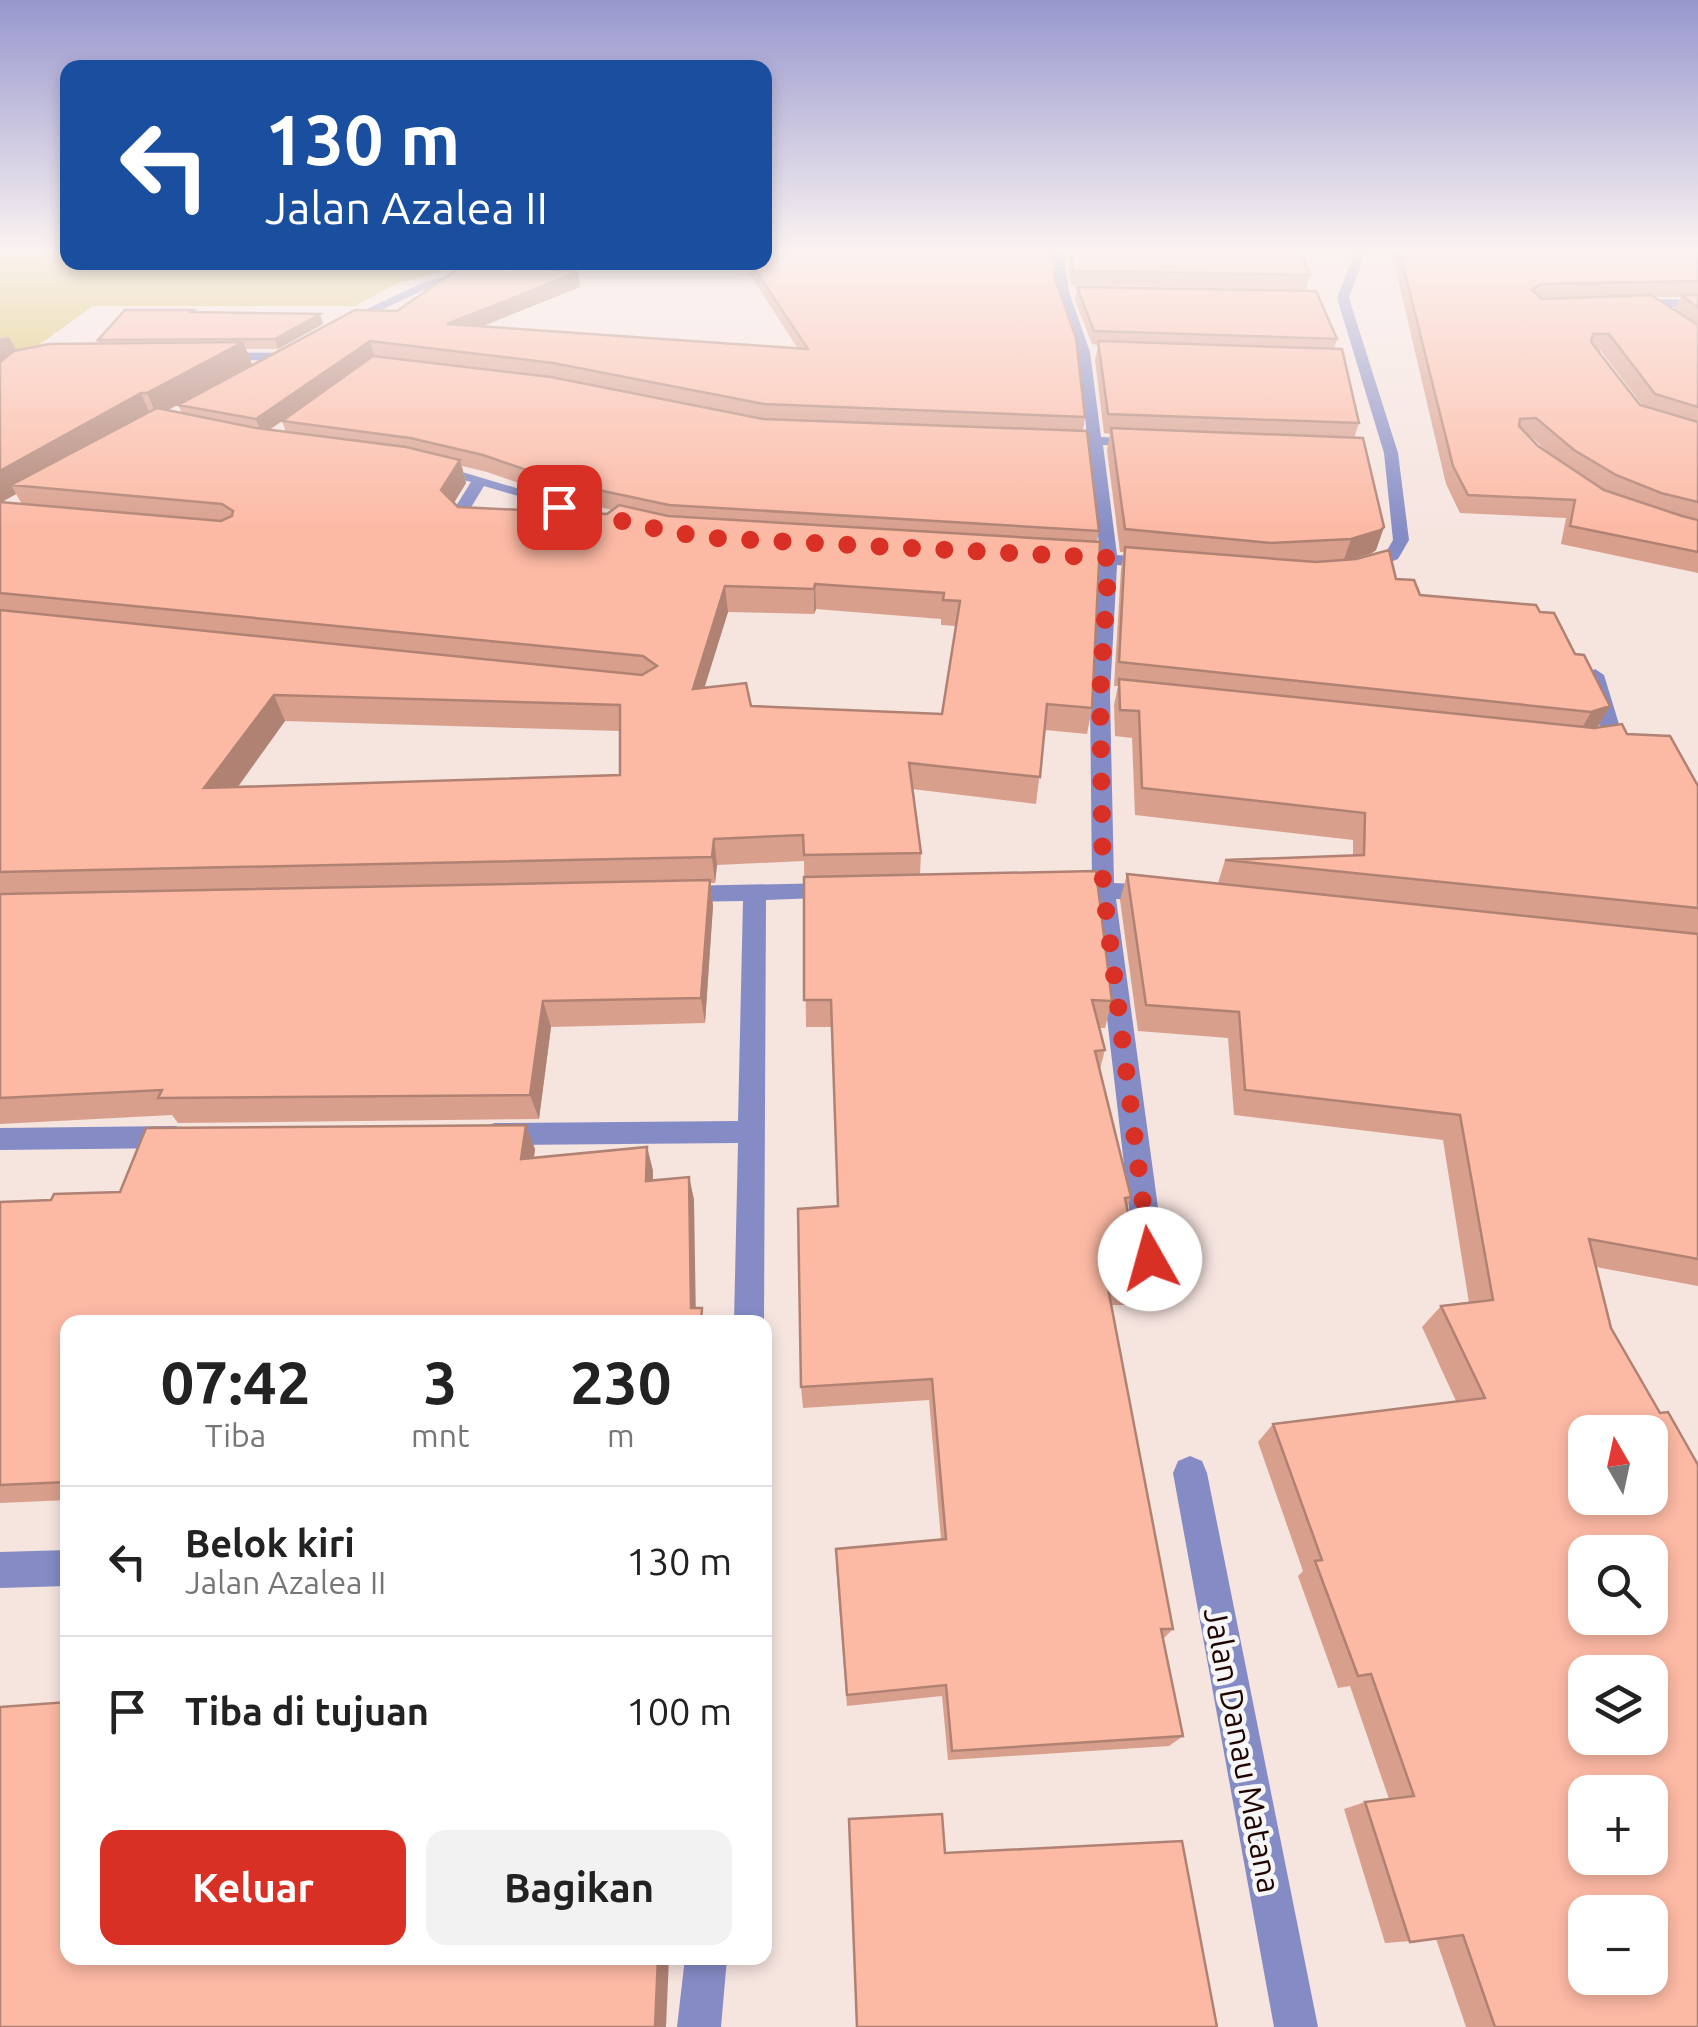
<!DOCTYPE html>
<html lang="id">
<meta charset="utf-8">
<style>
:root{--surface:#fff;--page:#f2f2f2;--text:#222;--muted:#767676;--line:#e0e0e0;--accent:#d93025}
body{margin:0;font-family:Ubuntu,sans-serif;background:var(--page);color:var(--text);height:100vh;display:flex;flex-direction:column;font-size:38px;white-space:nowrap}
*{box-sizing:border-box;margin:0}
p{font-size:32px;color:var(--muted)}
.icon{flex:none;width:55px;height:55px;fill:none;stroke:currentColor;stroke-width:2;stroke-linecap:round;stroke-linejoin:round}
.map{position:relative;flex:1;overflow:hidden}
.sheet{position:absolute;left:60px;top:1315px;width:712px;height:650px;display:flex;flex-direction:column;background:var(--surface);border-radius:20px;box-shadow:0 5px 15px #0003}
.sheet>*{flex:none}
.banner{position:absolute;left:60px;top:60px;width:712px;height:210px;border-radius:20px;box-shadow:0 5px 15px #0003;background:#1a4fa0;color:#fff;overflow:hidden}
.needle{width:65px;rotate:351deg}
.fabs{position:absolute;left:1568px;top:1415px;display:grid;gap:20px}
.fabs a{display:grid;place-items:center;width:100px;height:100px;border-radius:20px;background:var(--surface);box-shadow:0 5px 15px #0003;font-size:50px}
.pin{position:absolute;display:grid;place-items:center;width:85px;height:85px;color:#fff;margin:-42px;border-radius:20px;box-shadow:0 5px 15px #0006}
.me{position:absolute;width:110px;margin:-55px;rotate:353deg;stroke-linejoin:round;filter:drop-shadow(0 0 8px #0008)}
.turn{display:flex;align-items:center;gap:35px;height:210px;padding:0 40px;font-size:45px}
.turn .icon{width:130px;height:130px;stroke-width:2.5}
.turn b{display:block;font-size:70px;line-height:85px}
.eta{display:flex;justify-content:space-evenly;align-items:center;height:170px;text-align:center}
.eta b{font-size:60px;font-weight:700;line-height:70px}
.cta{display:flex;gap:20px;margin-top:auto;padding:20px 40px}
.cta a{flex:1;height:115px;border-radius:20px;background:var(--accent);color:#fff;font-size:40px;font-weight:700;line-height:115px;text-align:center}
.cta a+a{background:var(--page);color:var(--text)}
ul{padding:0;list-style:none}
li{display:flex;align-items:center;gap:30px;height:150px;padding:0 40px;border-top:2px solid var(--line)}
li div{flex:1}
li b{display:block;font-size:38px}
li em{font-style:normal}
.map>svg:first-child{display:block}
</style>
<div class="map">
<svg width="1698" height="2027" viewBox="0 0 1698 2027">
<rect width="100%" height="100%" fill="#f6e4df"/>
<!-- green -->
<path fill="#d4bf54" d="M0,249H67L68,262L474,263L398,283L355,306H93L26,354L0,353Z"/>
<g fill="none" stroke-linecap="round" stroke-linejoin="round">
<!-- minor -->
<path fill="#858cc5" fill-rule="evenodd" d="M1053,249H1063L1069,292L1090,352L1101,437L1144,439L1151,443L1144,447L1103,445L1117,555L1157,558L1165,563L1157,568L1117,565L1110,694L1114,883L1154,885L1165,893L1154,901L1116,899L1165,1259L1160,1268L1150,1272L1140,1268L1135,1259L1093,897L1065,896L1054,888L1065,880L1092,882L1090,694L1100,564L1067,561L1059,556L1067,551L1100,554L1088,445L1054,443L1047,439L1054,435L1087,436L1078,352L1057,292Z
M1356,249H1367L1349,298L1398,453L1409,540L1398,559L1360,574L1354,573V565L1386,552L1393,540L1384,453L1337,298Z
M1648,299L1698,300V308L1644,306Z
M215,352L279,353L285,357L279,361L210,359V353Z
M432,463L627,521L619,526L484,486L467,514L485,525L477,530L459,526L451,514L471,482L427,470V464Z
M1595,669L1604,675L1622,734L1593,749L1583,743L1601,731L1586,675Z
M835,883L846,891L843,897L766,900L764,1322H734L738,1143L495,1145L485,1142L481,1134L485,1126L495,1123L738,1121L743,901L680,902L669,894L680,886Z
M175,1126L185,1129L189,1137L185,1145L175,1148L0,1150V1128Z
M1190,1456L1202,1461L1207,1473L1318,2027H1274L1173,1473L1178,1461Z
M68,1550V1586L0,1588V1552Z
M685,1958H727L721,2027H677Z"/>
<!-- tertiary -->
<path fill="#858cc5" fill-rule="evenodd" d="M494,262H513L428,288L345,327L335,324L420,284Z"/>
</g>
<!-- wall -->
<path fill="#d99f8d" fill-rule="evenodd" d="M1066,249H1299L1310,275L1306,290L1071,285Z
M1391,249H1698V573L1561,544L1566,518L1460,513L1446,484ZM1654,297H1681L1674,310ZM1598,351H1601L1643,406L1640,405ZM1527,435H1529L1550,454L1538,446Z
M742,262L1055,279L1085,417L1083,431L1099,531L1097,541L1092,708L1087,734L1045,730L1036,804L912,789L921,853L920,875L1112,1001L1105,1028H1099L1105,1050L1100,1069L1131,1197L1127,1208L1142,1282L1132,1305H1111L1173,1629L1163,1639L1183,1736L1169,1746L948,1760L942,1696L847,1706L836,1566L941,1539L929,1400L803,1408L801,1387L838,1206L832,1027H806L804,861L717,865L715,883H710L713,906L705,1023L551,1027L539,1119L178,1123L172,1115L0,1124V337H9L17,351L99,343L98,340L195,312L320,314L323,324L278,349H246L252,364L168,410L182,413L178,405L397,311L578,272L580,287L482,326L798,349ZM306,404L282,421L286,432L269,430ZM462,466L487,472L564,499L612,510L607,514L458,507L454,503L466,483ZM16,494L22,504L2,502ZM816,609L941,619V625L956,626L942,714L751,706L704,687L728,612L814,614ZM285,721L620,731V775L238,787Z
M1077,287L1337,339L1334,349L1359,423L1354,438L1384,527L1376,550L1372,553L1350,560L1396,579L1420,595L1554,613L1597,728L1627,734L1698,786V1286L1596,1267L1698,2027H1466L1436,1939L1385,1943L1344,1809L1365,1802L1389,1799L1350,1686L1338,1688L1298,1576L1303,1571L1258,1442L1273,1424L1456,1401L1422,1327L1441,1306L1469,1303L1443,1140L1234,1115L1228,1038L1138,1031L1120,900L1127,874L1218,883L1225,860L1353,855V840L1135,815L1132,738L1115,736L1114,705L1118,686H1114L1121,569L1124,552H1120L1107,450L1110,434L1104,433L1095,360L1098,345L1092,344L1075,300Z
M647,1147L653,1171V1180L689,1177L694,1200L68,1322V1500L0,1503V1202L51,1200L120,1192L535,1149L534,1158Z"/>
<!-- shaded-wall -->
<path fill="#b08273" d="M578,272L580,287L451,339L447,324Z
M320,314L323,324L278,349L275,339Z
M9,337L21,359L0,374V339Z
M370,341L374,356L262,435L256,419Z
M243,342L252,364L157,416L147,393Z
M141,393L151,416L11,485L16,494L0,503V471Z
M460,460L466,483L447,514L441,490Z
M1384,527L1376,550L1372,553L1343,562L1351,539Z
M815,584L816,609L814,614V589Z
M725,586L728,612L696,715L693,689Z
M274,695L285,721L218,814L204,788Z
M1610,706L1596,730L1578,735L1591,712Z
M714,839L717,865L715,883L712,857Z
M710,880L713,906L705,1023L701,998Z
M543,1001L551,1027L539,1119L530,1095Z
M526,1125L535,1149L530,1183L521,1159Z
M647,1147L653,1171L652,1204L646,1181Z
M689,1177L694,1200L696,1322L691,1308Z
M658,1958H669L666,2027H655Z"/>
<!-- building -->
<path fill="#fcb9a4" stroke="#b08273" stroke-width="2.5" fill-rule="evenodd" d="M765,249H1053L1055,279L1076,338L1085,417L764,404L553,363L370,341L256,419L178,405L355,310L397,311L462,266L473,262L578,272L447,324L808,349L750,262H765Z
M1070,249H1299L1310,275L1073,271Z
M1399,249H1698V281L1541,284L1532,290L1542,299L1651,295L1698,325V407L1655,394L1609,334H1593L1591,342L1640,405L1698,422V502L1661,493L1616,475L1574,450L1536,418L1520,419L1519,426L1538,446L1604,490L1682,516L1698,520V552L1570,526L1575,500L1468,495L1453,466Z
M1077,287L1316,291L1337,339L1094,331Z
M1681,295H1698V308Z
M125,310H194L191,312L320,314L275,339L98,340Z
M1098,341L1342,349L1359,423L1108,414Z
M243,342L147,393H141L0,471V362L14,351L49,344Z
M373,356L551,377L763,419L1087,431L1099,531L669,505L561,482L483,455L410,438L282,421Z
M157,408L256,428L406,447L460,460L441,490L458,507L607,514L619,505L668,516L1100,542L1092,708L1047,704L1040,777L909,763L921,853L804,855L803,835L714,839L712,857L0,872V610L642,675L657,666L643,656L0,593V502L221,521L232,516L233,511L222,504L11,485ZM815,584L944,593L943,600L960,601L942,714L751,706L746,683L693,689L725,586L814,589ZM274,695L620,705V775L204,788Z
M1111,428L1363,438L1384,527L1381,530L1351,539L1271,543L1125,529Z
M1125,547L1316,562L1356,559L1389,550L1396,579L1414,580L1420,595L1536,605L1540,612L1554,613L1575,654L1584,655L1610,706L1591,712L1119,662Z
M1119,679L1594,728L1622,724L1627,734L1670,736L1698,786V908L1225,860L1364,855L1365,813L1142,788L1139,711L1120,710Z
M1096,871L1112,1001L1092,1000L1105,1050L1095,1051L1131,1197L1125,1198L1142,1282L1107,1283L1173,1629H1161L1183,1736L952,1751L946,1685L847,1695L836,1549L946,1539L932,1379L801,1387L798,1209L838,1206L831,1000H804V877Z
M1127,874L1698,934V1259L1589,1239L1611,1328L1660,1413L1668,1412L1698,1465V2027H1495L1463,1935L1410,1942L1365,1802L1414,1796L1371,1674L1358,1676L1315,1561L1322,1560L1273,1424L1485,1398L1441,1306L1493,1300L1460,1115L1245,1090L1239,1012L1146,1005ZM1585,1432H1650V1498H1585ZM1585,1552H1650V1618H1585ZM1585,1672H1650V1738H1585ZM1585,1792H1650V1858H1585ZM1585,1912H1650V1978H1585Z
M710,880L701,998L543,1001L530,1095L158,1098L162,1090L0,1098V894Z
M526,1125L521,1159L647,1147L646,1181L689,1177L691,1308H702L701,1322H68V1482L0,1485V1202L51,1200L54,1194L120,1192L146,1128Z
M68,1702V1958H658L655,2027H0V1707Z
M942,1814L945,1853L1182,1841L1217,2027H857L849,1819Z"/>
<!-- sky -->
<linearGradient id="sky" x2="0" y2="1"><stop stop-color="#9797ce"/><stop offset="0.47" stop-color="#fbf3f1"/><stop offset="1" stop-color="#fbf3f1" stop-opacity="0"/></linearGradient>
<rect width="1698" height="533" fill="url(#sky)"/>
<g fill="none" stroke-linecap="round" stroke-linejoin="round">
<!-- route -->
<path stroke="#d93025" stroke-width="18" stroke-dasharray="0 32.4" d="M559,507L671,532L714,538L1109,558L1100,694L1103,887L1150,1259"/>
</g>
<g text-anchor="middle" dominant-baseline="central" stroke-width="9" stroke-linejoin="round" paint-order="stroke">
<!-- near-street labels -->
<g font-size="32" fill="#1e0300" stroke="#f6f6f6">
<text transform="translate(1243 1750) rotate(79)">Jalan Danau Matana</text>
</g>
</g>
</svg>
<div class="fabs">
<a><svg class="needle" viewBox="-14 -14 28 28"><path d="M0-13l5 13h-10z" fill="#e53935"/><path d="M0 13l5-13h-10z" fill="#767676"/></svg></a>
<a><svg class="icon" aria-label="search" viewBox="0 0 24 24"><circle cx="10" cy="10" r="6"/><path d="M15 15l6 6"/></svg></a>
<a><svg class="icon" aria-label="layers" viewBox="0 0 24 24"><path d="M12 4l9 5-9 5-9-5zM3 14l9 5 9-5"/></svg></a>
<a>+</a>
<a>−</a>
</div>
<div class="pin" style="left:559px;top:507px;background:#d93025"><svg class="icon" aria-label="arrive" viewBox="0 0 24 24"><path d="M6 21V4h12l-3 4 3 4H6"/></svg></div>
<svg class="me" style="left:1150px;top:1259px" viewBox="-20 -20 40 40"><circle r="19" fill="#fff"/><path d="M0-13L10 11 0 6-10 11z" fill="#d93025"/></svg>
<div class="banner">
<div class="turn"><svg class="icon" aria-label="left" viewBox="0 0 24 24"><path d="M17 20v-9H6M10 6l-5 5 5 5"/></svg><div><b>130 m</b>Jalan Azalea II</div></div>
</div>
<section class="sheet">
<div class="eta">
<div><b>07:42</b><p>Tiba</p></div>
<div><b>3</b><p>mnt</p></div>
<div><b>230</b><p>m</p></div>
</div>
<ul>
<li><svg class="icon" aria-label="left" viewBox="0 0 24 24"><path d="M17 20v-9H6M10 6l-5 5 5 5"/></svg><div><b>Belok kiri</b><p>Jalan Azalea II</p></div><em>130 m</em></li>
<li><svg class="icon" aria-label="arrive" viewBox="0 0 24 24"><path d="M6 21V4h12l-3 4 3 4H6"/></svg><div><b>Tiba di tujuan</b></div><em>100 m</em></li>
</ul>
<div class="cta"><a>Keluar</a><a>Bagikan</a></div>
</section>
</div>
